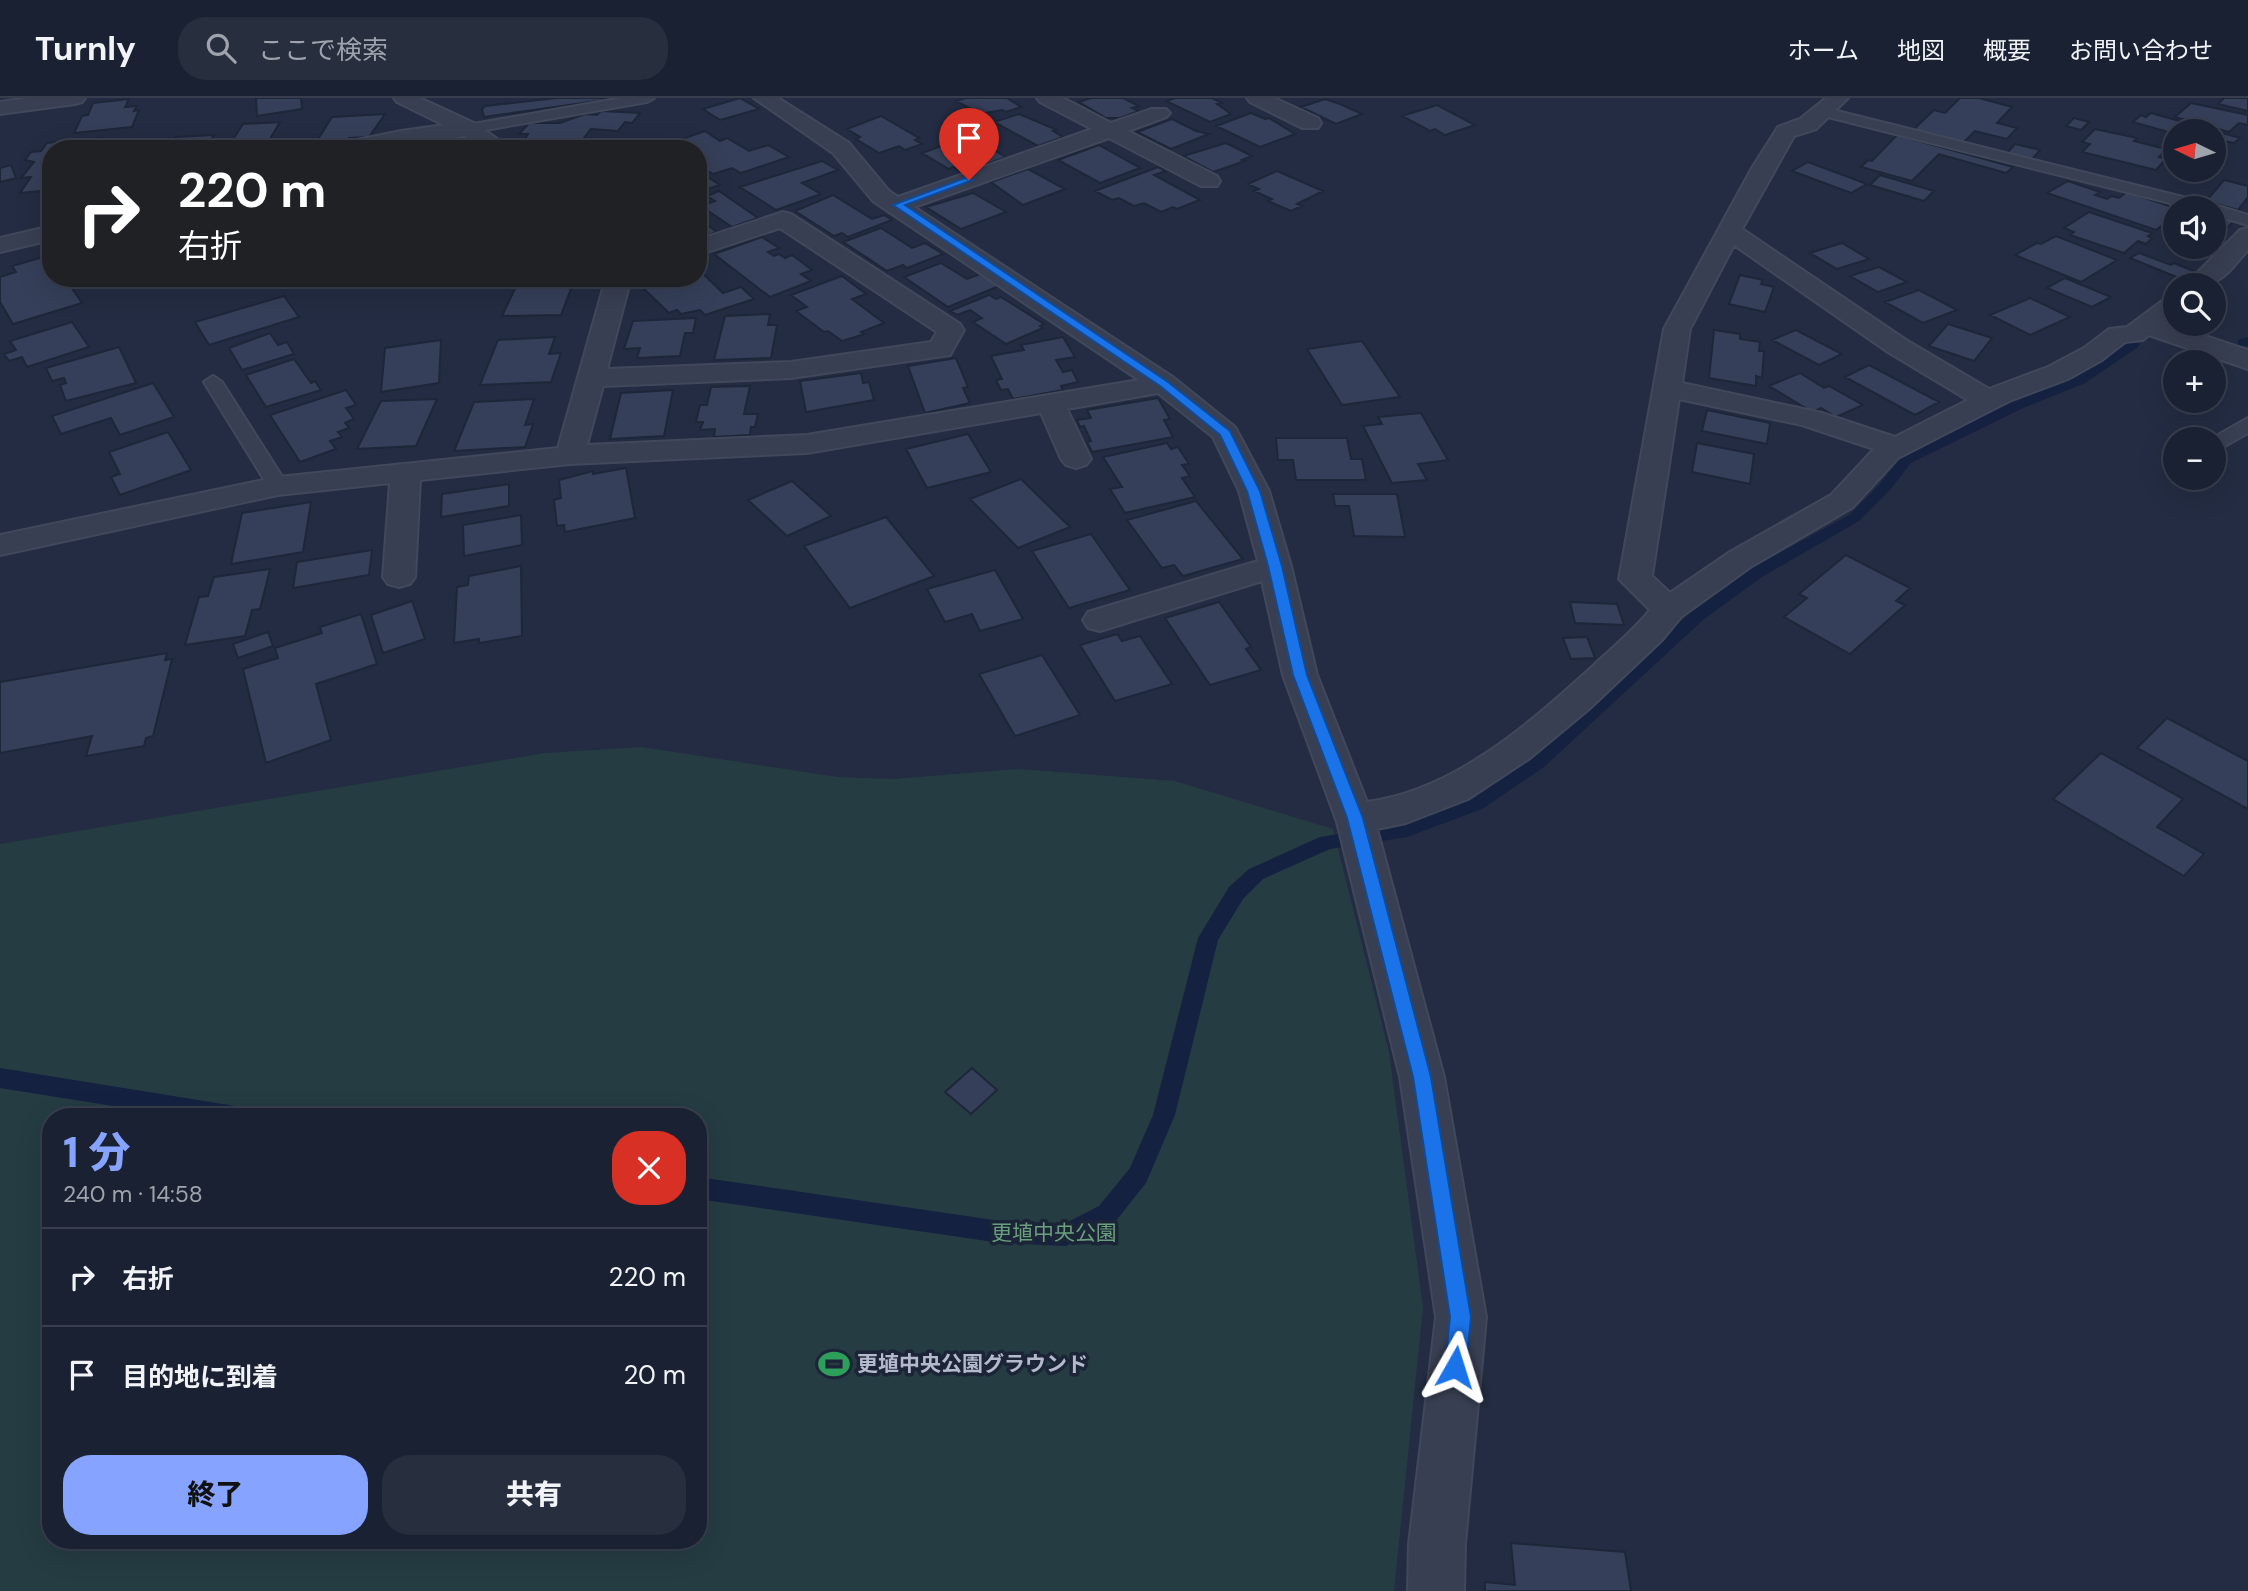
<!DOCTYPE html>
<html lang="ja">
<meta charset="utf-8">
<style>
:root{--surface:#1a2132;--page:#272e3e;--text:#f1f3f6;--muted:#9fa3ac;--line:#383e4d;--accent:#86a4ff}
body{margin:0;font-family:"DM Sans","Noto Sans JP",sans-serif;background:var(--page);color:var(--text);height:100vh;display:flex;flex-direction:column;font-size:26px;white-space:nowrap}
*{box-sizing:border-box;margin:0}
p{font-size:23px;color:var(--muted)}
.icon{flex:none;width:38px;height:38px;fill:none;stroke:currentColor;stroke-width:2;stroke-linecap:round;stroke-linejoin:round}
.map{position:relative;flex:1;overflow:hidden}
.sheet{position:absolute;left:42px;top:1010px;width:665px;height:441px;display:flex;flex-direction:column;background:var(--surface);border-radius:28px;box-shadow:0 7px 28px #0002,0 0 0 2px var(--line)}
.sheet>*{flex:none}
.guide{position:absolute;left:42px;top:42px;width:665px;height:147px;border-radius:28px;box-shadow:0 7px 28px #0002,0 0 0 2px var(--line);background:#202124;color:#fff;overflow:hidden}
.needle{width:46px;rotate:275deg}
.fabs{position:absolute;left:2163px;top:21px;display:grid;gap:14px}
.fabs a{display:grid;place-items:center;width:63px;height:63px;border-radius:50%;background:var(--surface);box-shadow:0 7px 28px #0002,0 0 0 2px var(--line);font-size:35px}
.pin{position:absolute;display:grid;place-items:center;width:60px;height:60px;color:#fff;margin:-72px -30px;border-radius:50% 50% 50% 0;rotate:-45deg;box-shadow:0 0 7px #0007}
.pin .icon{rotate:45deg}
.me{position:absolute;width:77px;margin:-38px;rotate:6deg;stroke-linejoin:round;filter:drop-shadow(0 0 5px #0008)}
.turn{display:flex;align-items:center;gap:24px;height:147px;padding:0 21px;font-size:32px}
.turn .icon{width:91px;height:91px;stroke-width:2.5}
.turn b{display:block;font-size:49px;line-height:60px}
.round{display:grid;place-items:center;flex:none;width:74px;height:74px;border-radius:28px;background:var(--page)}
.summary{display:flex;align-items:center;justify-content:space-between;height:119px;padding:0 21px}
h1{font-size:42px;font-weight:800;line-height:52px;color:var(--accent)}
.action{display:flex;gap:14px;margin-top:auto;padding:14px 21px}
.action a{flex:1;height:80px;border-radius:28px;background:var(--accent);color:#111;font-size:28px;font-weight:800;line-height:80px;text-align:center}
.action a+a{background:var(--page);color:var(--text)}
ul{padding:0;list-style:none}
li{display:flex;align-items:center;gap:21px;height:98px;padding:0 21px;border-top:2px solid var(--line)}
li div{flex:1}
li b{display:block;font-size:26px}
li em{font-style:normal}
header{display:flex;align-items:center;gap:42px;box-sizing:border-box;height:98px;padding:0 35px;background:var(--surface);border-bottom:2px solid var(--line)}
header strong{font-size:33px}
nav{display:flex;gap:38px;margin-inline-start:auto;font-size:24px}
.search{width:490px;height:63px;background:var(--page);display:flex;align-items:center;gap:18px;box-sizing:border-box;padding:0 24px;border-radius:28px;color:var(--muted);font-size:26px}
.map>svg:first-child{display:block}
</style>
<header>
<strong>Turnly</strong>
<div class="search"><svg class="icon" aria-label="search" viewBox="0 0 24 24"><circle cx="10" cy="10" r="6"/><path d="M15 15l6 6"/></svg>ここで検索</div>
<nav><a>ホーム</a><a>地図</a><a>概要</a><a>お問い合わせ</a></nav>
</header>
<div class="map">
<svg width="2248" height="1493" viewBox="0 0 2248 1493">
<rect width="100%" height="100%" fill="#232c42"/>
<!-- green -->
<path fill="#253c43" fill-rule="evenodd" d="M641,649L838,679L893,681L1019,671L1175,683L1333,731L1389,954L1423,1210L1394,1493H0V746L545,655ZM51,1018H698V1442H51Z"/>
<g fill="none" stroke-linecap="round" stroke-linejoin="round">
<!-- stream -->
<path fill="#152141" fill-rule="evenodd" d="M2248,239V248H2238V242Z
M2133,242L2140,246L2138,249L2085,285L2021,311L1911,365L1889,393L1859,423L1762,479L1704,521L1544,669L1482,711L1407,739L1330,751L1263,781L1243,801L1218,842L1175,1017L1146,1085L1115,1124L1066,1148L1001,1145L698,1101V1079L1001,1123L1064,1126L1099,1108L1130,1070L1153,1017L1198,840L1229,789L1249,771L1320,739L1405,725L1468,701L1532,659L1692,513L1750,471L1849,417L1879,387L1901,359L2011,305L2075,279Z
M0,970L235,1008L243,1011L246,1018H176L0,990Z"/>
</g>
<!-- building -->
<path fill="#353f59" stroke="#1e2639" stroke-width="2" d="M256,0H301L302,11L257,18Z
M556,0H619L484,19L482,11L485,8Z
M740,0L759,11L720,22L703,11Z
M966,0H1007L1021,9L1006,14L1002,12L980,16L956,3Z
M1091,0H1123L1139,8L1132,10L1139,13L1120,20H1106L1079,4Z
M1175,0H1212L1222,5L1217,6L1231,16L1210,24L1166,3Z
M1960,0H1979L2012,9L1997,25L2017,30L2007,41L1975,33L1963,45L1913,32L1934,12L1945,15Z
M2224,0H2248V13L2218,6Z
M129,1L125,9L137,8L134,13L139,12L132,29L74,35L82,18L88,17L93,5Z
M1325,1L1340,6L1362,16L1336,26L1301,9Z
M2191,5L2248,17V27L2239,25L2229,34L2175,19Z
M1437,7L1475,27L1445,37L1435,31L1430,33L1402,18Z
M601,13L640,15L632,25L625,24L618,33L591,31L575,51L534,50L541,42L525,41L528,36H519L529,25H560L585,16L597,17Z
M1251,15L1265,21L1269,20L1295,36L1260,49L1216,28Z
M2151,15L2240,40L2234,45L2223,43L2217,48L2214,47V33H2175V36L2133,24L2141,17L2146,19Z
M385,16L369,39L349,40L346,44L315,46L332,19Z
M1019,16L1057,32L1053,33L1063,39L1038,48L994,24Z
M881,18L919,40L915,42L922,46L905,52L899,48L879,55L856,41L860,39L847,31Z
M2074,20L2089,24L2081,32L2066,28Z
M1172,21L1196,33L1209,36L1171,51L1137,34Z
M280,24L264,51H227L243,26Z
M2095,31L2137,40L2134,43L2166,51L2159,59L2166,61L2156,72L2082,54L2090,46L2082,44Z
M705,33L720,43L727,40L749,53L768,47L789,59L741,75L732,70L713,76L698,67V51H672L665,47Z
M214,37L205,51H168L175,39Z
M1897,37L2013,69L2006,75L1939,56L1912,83L1861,69L1868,62L1872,63Z
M969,38L1006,59L963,75L953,69L949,71L922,55Z
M102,40L95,51H51V92L20,95L31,79L21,80L34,64L25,62L31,54L41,53L47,45Z
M1226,45L1252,58L1242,62L1245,63L1213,74L1183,58Z
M2015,46L2040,52L2032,61L2007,55Z
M1099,47L1140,70L1100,85L1058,62Z
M822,63L838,72L802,85L821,96L776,112L740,89Z
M1808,64L1867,86L1851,95L1792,73Z
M11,67L16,80L0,84V70Z
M1158,69L1166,73L1154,77L1200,102L1177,111L1173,109L1161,114L1144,105L1134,108L1119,100L1112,102L1095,93Z
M1028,71L1065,91L1023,107L991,84Z
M698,73L720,87L698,94Z
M1277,73L1323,93L1297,106L1302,108L1291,113L1268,103L1272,101L1254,93L1259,91L1248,86Z
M1880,77L1934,93L1924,103L1870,87Z
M2224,82L2248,88V99L2238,112L2206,103Z
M2068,83L2100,94L2095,97L2107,101L2112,98L2119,100L2127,94L2175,110V117L2156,132L2047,95Z
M719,93L758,120L732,129L701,108L715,103L707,98Z
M973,95L1006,114L961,131L926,109Z
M833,97L872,121L884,117L892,122L848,139L842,135L834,138L795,113Z
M2089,114L2152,135L2148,138L2152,140L2146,146L2138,143L2124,155L2070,137L2074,134L2064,130Z
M2214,117L2234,123L2226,131L2214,127Z
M698,120L717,134L698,141Z
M881,130L912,150L925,145L943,156L907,170L903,167L887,173L843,144Z
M2056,138L2117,162L2081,184L2015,157L2037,145L2041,146Z
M762,139L779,150L768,154L774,158L779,156L785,160L792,157L812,172L801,176L811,183L770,199L714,156Z
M1842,145L1869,161L1837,171L1810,155Z
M2139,155L2171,167L2174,165L2196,174L2184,182L2130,160Z
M47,158L51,163V180H65L82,205L13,226L0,204V179L16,174L12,168Z
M941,165L967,181L980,176L999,188L948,209L904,179Z
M1879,169L1907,184L1878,194L1850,178Z
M698,171L723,195L741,189L754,201L705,217L700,212L681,216L677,212L669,215L640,187L652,183L649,180H698Z
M1740,177L1763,182L1761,186L1774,189L1765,214L1729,206Z
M842,178L866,196L852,201L884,225L861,234L865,236L842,243L828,233L824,234L796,213L807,209L791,197Z
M520,180H596L593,187L572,188L561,217L502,218Z
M2065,180L2111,199L2092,209L2047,190Z
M1919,192L1957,212L1923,225L1885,204Z
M989,197L996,201L1001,199L1044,226L1040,228L1043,230L1006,246L973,224L982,220L970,212L957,217L950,213Z
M284,198L299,219L209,247L195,224Z
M2030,200L2070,219L2030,237L1990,217Z
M770,216L768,227H777L771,260L714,262L725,218Z
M696,220L693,235H685L680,258L637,260L640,250L624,251L633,223Z
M72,224L89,249L27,269L22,259L9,263L4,256L16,252L10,243Z
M1948,226L1992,240L1974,263L1929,248Z
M1714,232L1740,236V241L1760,244L1759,253H1764L1762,280L1756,278V288L1709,280Z
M1796,232L1842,256L1819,267L1772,242Z
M270,235L278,247L287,244L294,256L242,272L229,250Z
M555,239L549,256L561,255L551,284L480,287L498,242Z
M1063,239L1075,259L1056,262L1063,274L1072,272L1078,284L1061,288L1063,292L1013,301L1008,291L1001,292L996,282L1002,281L991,258L1024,252L1021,247Z
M441,242L439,285L381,294L385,250Z
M1362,243L1400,299L1342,307L1307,251Z
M119,249L136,285L66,303L60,287L66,285L64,280L52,283L46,270Z
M956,260L968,289L963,290L970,305L925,315L908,268Z
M294,261L311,285L315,283L321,292L266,309L246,277Z
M1869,267L1939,304L1915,317L1845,279Z
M861,275L863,285L869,284L874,302L806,314L800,283Z
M1800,275L1824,290L1829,288L1863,307L1836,319L1821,310L1812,314L1769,288Z
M153,285L174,319L120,337L111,320L61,336L52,318Z
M750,288L744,316H758L755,329H751L750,337L714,339L715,331L700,332L703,324H696L700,307H707L711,289Z
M346,292L356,307L346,310L354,321L345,325L349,330L338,334L342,339L330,343L336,351L300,364L270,317Z
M673,292L664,338L610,341L621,295Z
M1158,300L1170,321L1164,322L1173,339L1092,354L1087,344L1091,343L1084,328L1080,329L1077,322L1091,320L1087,312Z
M437,301L416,348L357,351L381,303Z
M534,301L525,327L533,326L525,349L454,353L474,304Z
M1707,312L1770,325L1767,346L1702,333Z
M1421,315L1448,362L1418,366L1427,382L1392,385L1363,328L1382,326L1378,319Z
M168,334L191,372L120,397L111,379L120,376L109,354Z
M968,336L991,374L927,390L906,351Z
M1276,340H1347L1351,361H1362L1366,382H1296L1293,362H1278Z
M1167,345L1171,351L1178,349L1189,366L1182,367L1190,378L1182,380L1195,399L1125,415L1110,391L1122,389L1103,359Z
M1697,345L1754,356L1750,386L1692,374Z
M626,370L635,420L565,434L564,427L557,428L554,402L561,400L559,382L593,373V376Z
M1021,381L1070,429L1018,450L970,401Z
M792,383L831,418L787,438L748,402Z
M509,386V408L441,419L442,396Z
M1333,396H1397L1405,439L1354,438L1349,408H1335Z
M1196,403L1243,461L1183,478L1174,467L1162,470L1127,422Z
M311,404L303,454L231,466L242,415Z
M521,417L522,447L464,458L463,427Z
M886,419L934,478L850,510L804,448Z
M1091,436L1130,492L1069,510L1032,453Z
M372,452L369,477L293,490L297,464Z
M1846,457L1910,490L1896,503L1905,507L1850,556L1784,519L1807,500L1799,496Z
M521,468L522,538L479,545V541L454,545L457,489L468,487L469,478Z
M270,471L260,511L252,512L245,538L185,547L199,499L208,498L214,479Z
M995,472L1023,521L980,533L972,516L945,524L927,491Z
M412,503L425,541L383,555L371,517Z
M1219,504L1251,549L1246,551L1261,572L1210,587L1165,520Z
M1570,504L1617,506L1624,527L1575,525Z
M361,516L377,566L316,586L331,642L266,665L243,571L278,560L275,550L322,535L320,529Z
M268,534L273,548L238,560L233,546Z
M1117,536L1122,543L1140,538L1172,586L1115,603L1080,547Z
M1587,539L1595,560L1571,561L1563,540Z
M167,555L165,562L172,561L153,638L146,640L144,648L86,658L92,638L0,655V584Z
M1042,557L1080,617L1015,638L979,576Z
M2167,620L2248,663V711L2137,650Z
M2101,655L2183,701L2157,729L2204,756L2184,778L2053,701Z
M972,970L997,992L971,1016L945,994Z
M1511,1445L1625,1454L1631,1493H1485V1484L1515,1487Z"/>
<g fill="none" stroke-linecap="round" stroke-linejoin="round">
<defs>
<path id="lane" d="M622,0H654L647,4L468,35L461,31L468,27Z
M1821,9L2215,107L2248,117V127L2214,117V110H2190L1816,16V10Z
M213,278L222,284L288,388L285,392H271L268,388L204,284Z
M2248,320V335L2214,354V341H2211Z"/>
<path id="street" d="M28,0H85L82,4L75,6L0,16V4Z
M394,0H420L476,26L511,51H484L464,38L377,51H334L337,46L401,33L444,27L397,4Z
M754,0H778L849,45L889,93L898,99L1092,31L1040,4L1037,0H1063L1111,25L1152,11H1166L1170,15L1166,19L1128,33L1217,78L1220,83L1217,88H1201L1109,40L914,109L1174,280L1235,329L1269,393L1291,468L1317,577L1367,704C1454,693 1530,625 1593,568C1612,550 1633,533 1650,512L1619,481L1664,231L1752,70L1778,29L1800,21L1826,0H1848L1816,31L1794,38L1742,131L1906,242L1989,291L2048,269L2084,250L2109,231L2127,229L2166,200L2175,197V217L2165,225L2248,252V271L2149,237L2143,242L2125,244L2102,262L2068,281L2009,303L1898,360L1853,409L1752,468L1681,519L1662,542L1589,611L1530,660L1468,701L1406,725L1377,731L1444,979L1486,1219L1465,1446L1464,1493H1408L1409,1446L1436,1219L1400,979L1337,724L1283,577L1262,483L1100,533L1088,530L1083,522L1088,514L1258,463L1239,393L1213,339L1158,295L1067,311L1091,361L1086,367L1076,370L1066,367L1061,361L1041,315L807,355L570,366L420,382L415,479L410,486L399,489L388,486L383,479L390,385L278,397L0,457V437L278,379L558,350L606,180H631L607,271L791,264L931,244L937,234L780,130L698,157V142L783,114L791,116L960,226L964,232L950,257L791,280L603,288L587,347L807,337L1139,282L873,103L833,55ZM1734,147L1888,254L1968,302L1895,339L1822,315L1682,285L1690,231ZM1679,301L1802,327L1874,351L1831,397L1730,454L1670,495L1652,478Z
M1247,0H1274L1318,20L1321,25L1318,30H1302L1250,4Z
M51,128V142L0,154V140Z
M2248,130V152C2223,179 2224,187 2185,187L2240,132Z"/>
</defs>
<!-- lane casing -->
<use href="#lane" stroke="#41485b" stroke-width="4"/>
<!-- street casing -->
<use href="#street" stroke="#41485b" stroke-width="4"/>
<!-- lane -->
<use href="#lane" fill="#383f52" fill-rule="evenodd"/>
<!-- street -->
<use href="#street" fill="#383f52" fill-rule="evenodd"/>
</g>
<!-- route -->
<path fill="#1a73e8" stroke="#114b97" stroke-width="2" d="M965,80L973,82L905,107L1168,284L1230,333L1260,393L1282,468L1307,577L1363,720L1431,979L1471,1219L1466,1269L1463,1277L1455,1280L1448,1277L1445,1269L1450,1219L1413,979L1347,720L1293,577L1268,468L1247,393L1220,337L1160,288L893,107Z"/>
<!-- icons -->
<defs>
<symbol id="stadium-bare" viewBox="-9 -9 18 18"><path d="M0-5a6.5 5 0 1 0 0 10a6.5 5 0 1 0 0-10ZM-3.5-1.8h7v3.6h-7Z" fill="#2e9e5b" stroke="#1c2437" stroke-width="2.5" paint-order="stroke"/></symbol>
</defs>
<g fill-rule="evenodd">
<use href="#stadium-bare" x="812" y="1244" width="44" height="44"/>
</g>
<g text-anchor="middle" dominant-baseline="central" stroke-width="7" stroke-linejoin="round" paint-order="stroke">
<!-- near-park labels -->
<g font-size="21" fill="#699f7d" stroke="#1c2437">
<text x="1054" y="1135">更埴中央公園</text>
</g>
<!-- near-poi labels -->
<g font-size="21" font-weight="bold" fill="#b4bacc" stroke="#1c2437" text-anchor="start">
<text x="857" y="1266">更埴中央公園グラウンド</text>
</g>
</g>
</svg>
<div class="fabs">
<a><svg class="needle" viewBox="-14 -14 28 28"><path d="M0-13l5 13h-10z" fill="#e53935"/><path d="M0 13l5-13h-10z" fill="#9fa3ac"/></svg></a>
<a><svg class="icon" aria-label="sound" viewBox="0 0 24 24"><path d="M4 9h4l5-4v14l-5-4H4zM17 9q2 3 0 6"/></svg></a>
<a><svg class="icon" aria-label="search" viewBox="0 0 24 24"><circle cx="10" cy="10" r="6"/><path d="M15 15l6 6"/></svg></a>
<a>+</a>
<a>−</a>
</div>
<div class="pin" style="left:969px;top:82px;background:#d93025"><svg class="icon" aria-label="arrive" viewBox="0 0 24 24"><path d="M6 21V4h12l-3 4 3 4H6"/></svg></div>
<svg class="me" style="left:1455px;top:1269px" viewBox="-20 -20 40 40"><path d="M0-17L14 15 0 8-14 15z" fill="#1a73e8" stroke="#fff" stroke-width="4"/></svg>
<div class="guide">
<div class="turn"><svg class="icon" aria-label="right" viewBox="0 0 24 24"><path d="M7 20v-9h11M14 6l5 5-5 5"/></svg><div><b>220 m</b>右折</div></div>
</div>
<section class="sheet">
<div class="summary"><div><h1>1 分</h1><p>240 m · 14:58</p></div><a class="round" style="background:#d93025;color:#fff"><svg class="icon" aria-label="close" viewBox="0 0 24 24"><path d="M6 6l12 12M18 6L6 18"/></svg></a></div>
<ul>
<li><svg class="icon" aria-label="right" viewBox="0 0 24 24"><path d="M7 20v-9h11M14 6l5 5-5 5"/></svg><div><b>右折</b></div><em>220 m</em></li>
<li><svg class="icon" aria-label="arrive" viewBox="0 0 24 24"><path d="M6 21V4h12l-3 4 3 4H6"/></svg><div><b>目的地に到着</b></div><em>20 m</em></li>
</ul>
<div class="action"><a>終了</a><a>共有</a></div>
</section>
</div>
